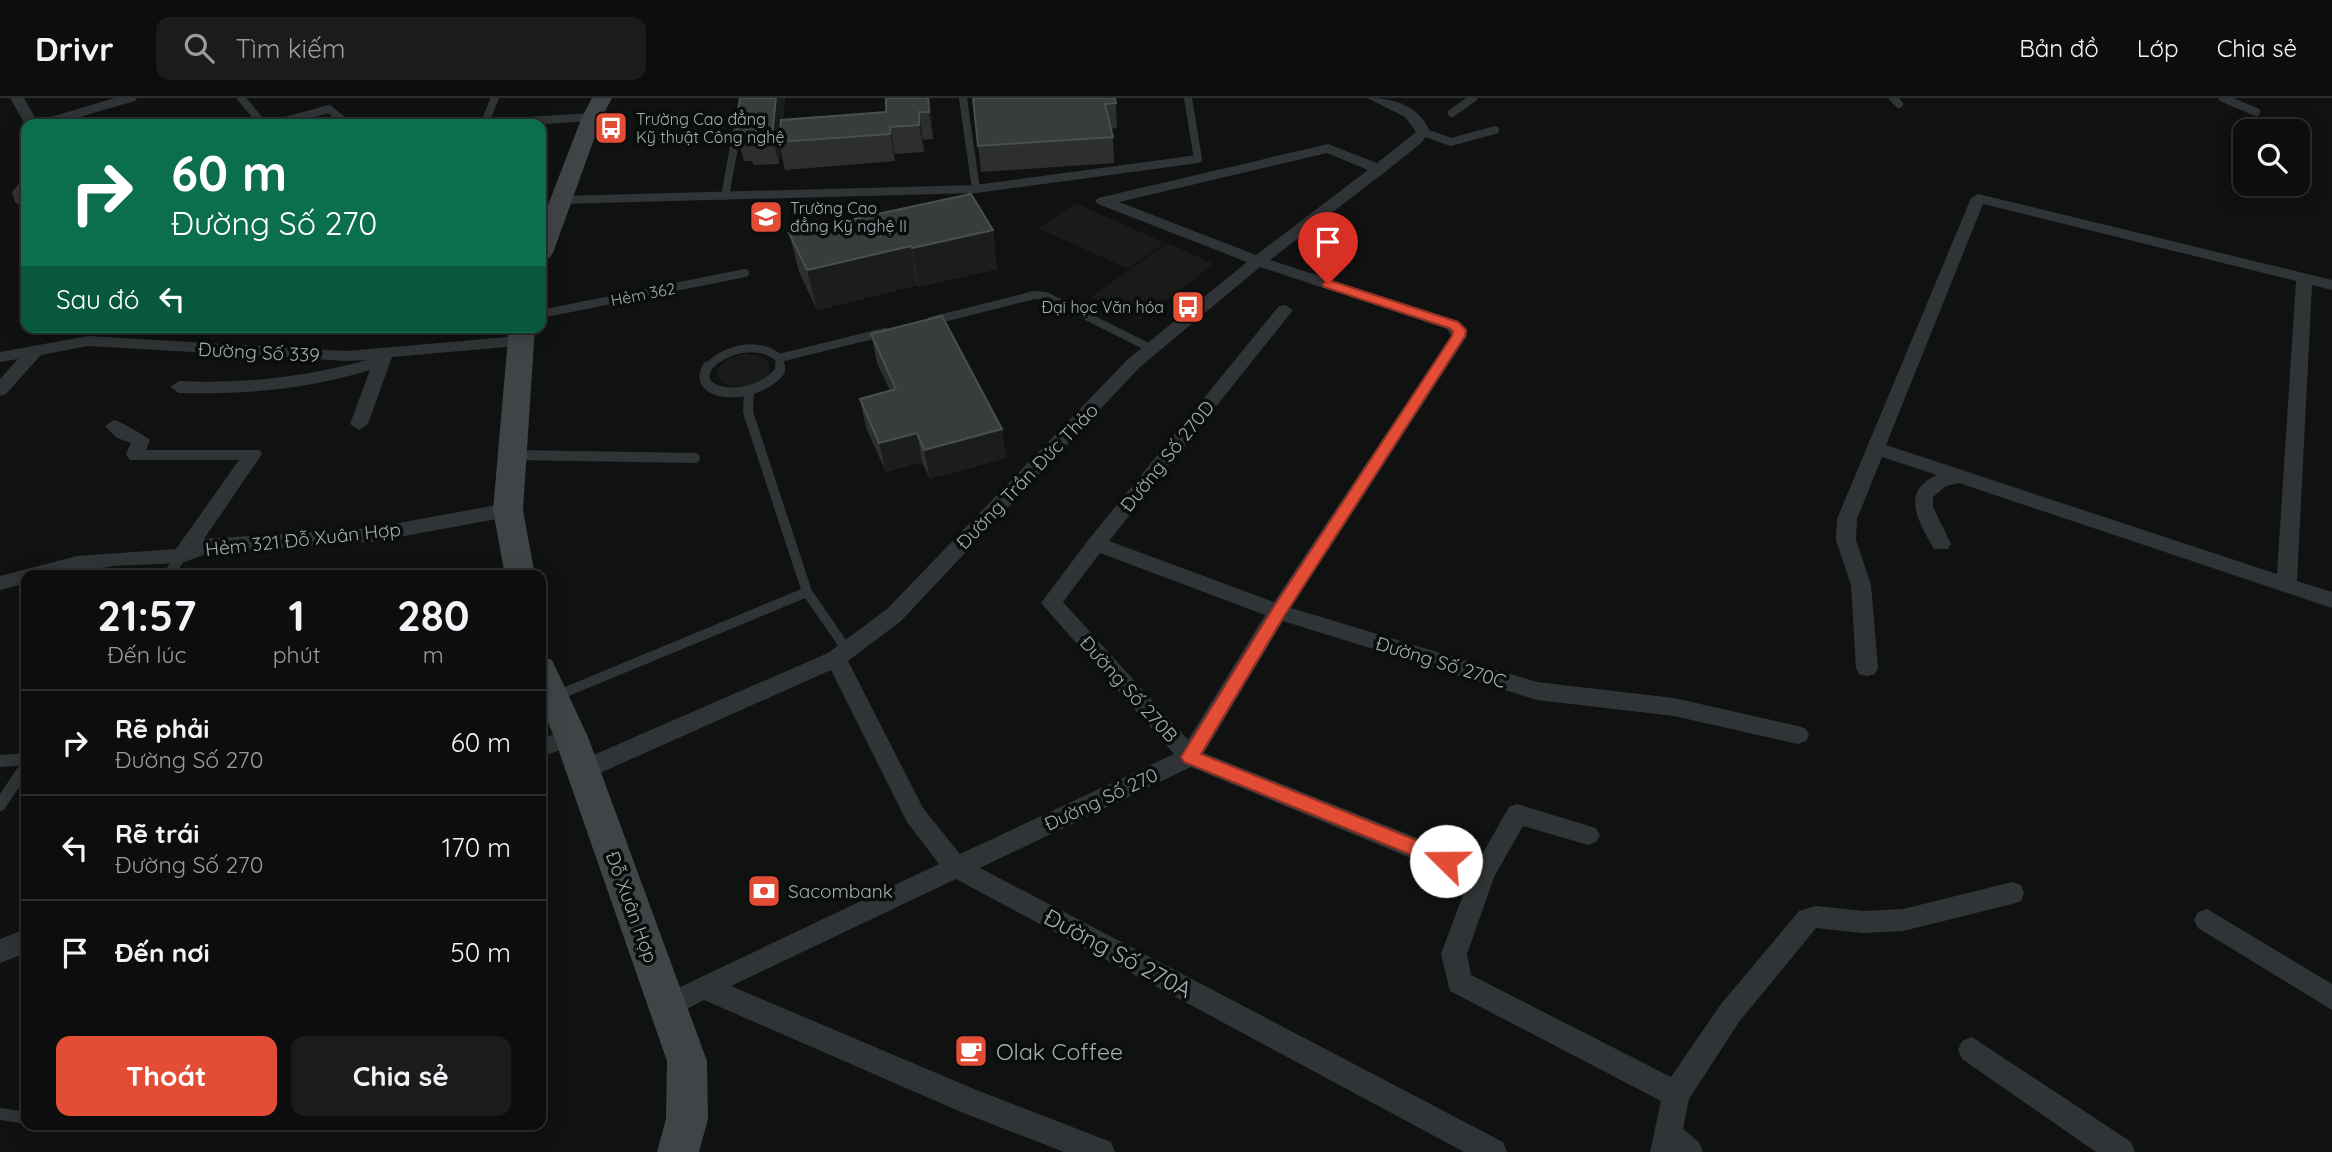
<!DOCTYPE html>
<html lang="vi">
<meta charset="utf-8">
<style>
:root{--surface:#0c0d0d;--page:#1a1b1b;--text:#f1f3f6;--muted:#9a9c9d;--line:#2c2d2e;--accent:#e34d36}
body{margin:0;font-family:Quicksand,sans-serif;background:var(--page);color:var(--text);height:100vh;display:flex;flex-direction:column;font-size:26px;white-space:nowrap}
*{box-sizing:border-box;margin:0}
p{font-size:23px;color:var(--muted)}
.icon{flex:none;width:38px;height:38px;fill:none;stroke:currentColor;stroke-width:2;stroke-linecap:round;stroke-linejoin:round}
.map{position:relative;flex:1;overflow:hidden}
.side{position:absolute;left:21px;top:472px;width:525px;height:560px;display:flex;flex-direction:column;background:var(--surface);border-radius:14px;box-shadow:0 4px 18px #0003,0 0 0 2px var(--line)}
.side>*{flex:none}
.top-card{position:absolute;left:21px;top:21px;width:525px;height:214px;border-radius:14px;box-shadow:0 4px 18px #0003,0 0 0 2px var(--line);background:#0b6e4f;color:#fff;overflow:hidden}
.tools{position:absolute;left:2233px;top:21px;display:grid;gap:14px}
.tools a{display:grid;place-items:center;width:77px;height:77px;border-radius:14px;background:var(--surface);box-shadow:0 4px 18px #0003,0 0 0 2px var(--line);font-size:35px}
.pin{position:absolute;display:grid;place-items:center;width:60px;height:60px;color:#fff;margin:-72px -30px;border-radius:50% 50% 50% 0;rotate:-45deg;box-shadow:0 0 7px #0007}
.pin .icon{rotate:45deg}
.me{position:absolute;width:77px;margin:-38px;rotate:292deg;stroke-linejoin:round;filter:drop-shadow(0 0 5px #0008)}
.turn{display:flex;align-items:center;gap:24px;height:147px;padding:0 35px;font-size:32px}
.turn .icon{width:91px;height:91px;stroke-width:2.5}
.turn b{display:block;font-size:49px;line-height:60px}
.then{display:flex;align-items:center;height:66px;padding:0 35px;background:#0003;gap:14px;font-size:26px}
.eta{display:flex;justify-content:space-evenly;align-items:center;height:119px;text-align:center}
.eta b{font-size:42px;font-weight:700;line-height:49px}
.action{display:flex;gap:14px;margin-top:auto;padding:14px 35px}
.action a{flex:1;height:80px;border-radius:14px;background:var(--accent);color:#fff;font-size:28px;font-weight:700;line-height:80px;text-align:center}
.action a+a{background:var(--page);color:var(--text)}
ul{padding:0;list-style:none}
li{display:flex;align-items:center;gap:21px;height:105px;padding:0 35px;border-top:2px solid var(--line)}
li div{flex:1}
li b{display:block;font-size:26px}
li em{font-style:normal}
header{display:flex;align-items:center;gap:42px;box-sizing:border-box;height:98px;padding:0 35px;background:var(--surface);border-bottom:2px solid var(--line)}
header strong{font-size:33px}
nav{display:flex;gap:38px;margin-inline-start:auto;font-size:24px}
.search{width:490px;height:63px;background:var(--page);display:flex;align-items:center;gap:18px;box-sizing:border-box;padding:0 24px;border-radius:14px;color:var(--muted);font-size:26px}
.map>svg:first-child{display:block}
</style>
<header>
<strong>Drivr</strong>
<div class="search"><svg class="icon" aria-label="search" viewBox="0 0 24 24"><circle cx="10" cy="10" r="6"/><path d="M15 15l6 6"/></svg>Tìm kiếm</div>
<nav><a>Bản đồ</a><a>Lớp</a><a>Chia sẻ</a></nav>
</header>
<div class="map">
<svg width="2332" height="1054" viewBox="0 0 2332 1054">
<rect width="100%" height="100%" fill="#101111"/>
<!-- green -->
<path fill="#181b17" d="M1076,105L1165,145L1128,171L1038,130Z
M1167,145L1214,166L1139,222L1091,199Z
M742,256L759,257L769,264V275C756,289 735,294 719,282L717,272L726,262Z"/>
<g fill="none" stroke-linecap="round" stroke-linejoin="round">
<!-- service-far2 -->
<path stroke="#313436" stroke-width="8" d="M241,0L263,26
M963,0L976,91
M1893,0L1899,6
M2223,0L2256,14
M1452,15L1473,0
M485,24L495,0
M274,26L329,11L347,26
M479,26L592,19
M1423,34L1451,44L1495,32
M725,98L743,0
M560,102L976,91L1198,61L1188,0
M541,216L745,175
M931,223L1034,197L1046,198L1152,251
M779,260L885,234
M707,270C724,251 758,242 779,260L780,270"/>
<!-- service-far1 -->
<path stroke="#313436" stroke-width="10" d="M708,268C689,299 754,305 780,273V268
M514,357L695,360
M167,478L182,458
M807,494L847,552
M556,598L807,494L748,314L749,294"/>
<!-- service -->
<path stroke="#313436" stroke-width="12" d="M0,663L26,661
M0,707L26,668
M0,1016L26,1020"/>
<!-- minor -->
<path fill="#313436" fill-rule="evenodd" d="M10,0H24L37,23L115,0H137L135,3L55,26L26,28Z
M1367,0C1394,0 1419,7 1430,34L1420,46L1385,74L1270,162L1459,223L1467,232V238L1291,510L1537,584L1674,600L1798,628L1806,631L1809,637L1806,643L1798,646L1674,618L1537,602L1283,523L1204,655L1455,755L1458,763L1455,771L1446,774L1437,771L1191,669L980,770L1503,1044L1507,1054H1464L956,781L731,888L974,991L1111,1044L1115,1054H1064L961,1014L704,902L668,921L659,917L655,908L659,899L939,766L907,724L831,572L591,679L583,682L575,679L571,672L575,665L828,555L887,511L1128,261L1247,164L1098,106L1095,103L1098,100L1328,46L1377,65L1416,34L1405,19ZM1327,55L1368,72L1256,157L1119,104ZM1260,169L1447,231L1451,238L1274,504L1109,443L1293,212L1285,207L1279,208L1089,441L1041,505L1174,656L960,756L923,710L848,563L901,523L1140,269ZM1100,455L1265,517L1188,642L1063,504Z
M26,82V111L15,104L12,94L21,83Z
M1978,96L2332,182V192L2312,187L2297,483L2332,494V510L1959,385L1946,388L1933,399V409L1951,446L1948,451H1934C1919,424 1899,394 1937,377L1882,359L1857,421L1856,442L1871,487L1878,570L1875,576L1867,578L1859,576L1856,570L1851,487L1836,442L1837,421L1971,100ZM1983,106L2296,183L2277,476L1886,347Z
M88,238L347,253L520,238L528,243L520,248L392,259L368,326L359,332L350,326L370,272C308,291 244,297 179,295L170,289L179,283C244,286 305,279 367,262L347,263L88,248L41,257L6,296L0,298V281L18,261L0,264V254Z
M114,322C119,323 148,339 150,342L146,352H260L262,356L204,441L371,430L508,405L515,407L518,412L515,417L508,419L371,444L211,454L182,465L114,468L57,478H26V485L0,492V478L77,458L176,451L239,362H130L126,356L131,345L117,340L105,328Z
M571,630L579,633L582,639L579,645L541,659V641Z
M1517,706L1596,730L1600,737L1596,744L1588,747L1523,728L1494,779L1467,856L1471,877L1671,979L1721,906L1799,813L1816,808L1863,813L1903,811L2012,784L2021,787L2024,795L2021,803L2012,806L1903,833L1863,835L1816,830L1739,924L1689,1001L1683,1031L1699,1044L1703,1054H1650L1661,1003L1450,893L1441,856L1471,776L1509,709Z
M2207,811L2332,886V912L2198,830L2194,822L2198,814Z
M26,831V855L0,865V841Z
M1972,939L2131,1044L2135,1054H2096L1962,961L1958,952L1962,943Z"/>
<!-- secondary -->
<path fill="#3f4446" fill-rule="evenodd" d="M592,0H612L602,19L553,155L549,160L541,162V125L582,19Z
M509,229H535L523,412L535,478H505L493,412Z
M541,558L552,562L588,639L707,963L708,1021L699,1054H657L666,1021L667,963L554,639L541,608Z"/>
</g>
<!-- wall -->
<path fill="#2c2e2f" d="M740,0H785L783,21L886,14L930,0L933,41L923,42L924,54L895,56V63L785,72L780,50L779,66L754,67L752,63H744L736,36Z
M973,0L1116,5L1117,30L1111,31L1113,39L1114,65L981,74Z
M993,132L997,171L918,189L917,187L817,212L799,174L789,135Z
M871,236L1002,331L1006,360L930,381L922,364L886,374L866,330L860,301L890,293L877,265Z"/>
<!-- shaded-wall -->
<path fill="#1b1c1d" d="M776,0H785L781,44H779L780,50L779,66L772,38Z
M928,0H930L933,41L929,14Z
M919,14L923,42L924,54L919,27Z
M890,29L895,56V63L890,36Z
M993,132L997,171L918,189L912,150Z
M911,148L917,187L817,212L807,172Z
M1002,331L1006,360L930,381L924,352Z
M917,335L922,364L886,374L879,345Z"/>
<!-- building -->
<path fill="#393c3d" stroke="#494e4f" stroke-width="2" d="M740,0H776L772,38L746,40L747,35L736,36Z
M886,0H928L929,14H919V27L890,29V36L779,44L781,22L886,14Z
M973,0H1115L1116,5L1105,6L1113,39L978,48Z
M971,96L993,132L912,150L911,148L807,172L789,135Z
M942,218L1002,331L924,352L917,335L879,345L860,301L896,291L871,236Z"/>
<!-- route -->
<path fill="#e34d36" stroke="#943223" stroke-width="2" d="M1328,182L1458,224L1466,232L1465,238L1284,518L1201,656L1453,757L1456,763L1453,769L1446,771L1184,664L1181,659L1273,510L1452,238L1453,233L1449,230L1324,189L1322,186Z"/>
<!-- icons -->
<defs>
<symbol id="bus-square" viewBox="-11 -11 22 22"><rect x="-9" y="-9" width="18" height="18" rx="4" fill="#e34d36" stroke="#0b0c0c"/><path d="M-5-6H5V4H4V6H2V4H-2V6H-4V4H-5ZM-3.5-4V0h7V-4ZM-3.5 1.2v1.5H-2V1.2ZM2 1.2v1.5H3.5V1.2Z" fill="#fff"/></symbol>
<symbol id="university-square" viewBox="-11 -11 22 22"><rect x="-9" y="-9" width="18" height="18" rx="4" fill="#e34d36" stroke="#0b0c0c"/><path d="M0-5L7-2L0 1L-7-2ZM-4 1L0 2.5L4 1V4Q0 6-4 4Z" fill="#fff"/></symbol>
<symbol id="bank-square" viewBox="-11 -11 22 22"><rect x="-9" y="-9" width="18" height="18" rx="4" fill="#e34d36" stroke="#0b0c0c"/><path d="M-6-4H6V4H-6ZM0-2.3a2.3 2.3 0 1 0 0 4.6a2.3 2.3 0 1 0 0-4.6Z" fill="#fff"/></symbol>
<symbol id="cafe-square" viewBox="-11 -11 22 22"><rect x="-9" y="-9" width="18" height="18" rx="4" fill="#e34d36" stroke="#0b0c0c"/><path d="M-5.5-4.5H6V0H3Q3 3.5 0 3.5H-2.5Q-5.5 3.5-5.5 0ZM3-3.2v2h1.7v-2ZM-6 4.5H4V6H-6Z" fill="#fff"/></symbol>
</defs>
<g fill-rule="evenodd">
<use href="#bus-square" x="592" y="11" width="38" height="38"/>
<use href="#university-square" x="747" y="100" width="38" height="38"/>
<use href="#bus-square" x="1169" y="190" width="38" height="38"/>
<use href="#bank-square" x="745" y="774" width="38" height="38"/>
<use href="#cafe-square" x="952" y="934" width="38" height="38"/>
</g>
<g text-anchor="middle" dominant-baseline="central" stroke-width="7" stroke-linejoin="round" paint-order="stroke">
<!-- far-poi labels -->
<g font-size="16" fill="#a2afb1" stroke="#0b0c0c" text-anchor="start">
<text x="636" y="21">Trường Cao đẳng<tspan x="636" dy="18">Kỹ thuật Công nghệ</tspan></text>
<text x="790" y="110">Trường Cao<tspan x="790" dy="18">đẳng Kỹ nghệ II</tspan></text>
<text x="1164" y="209" text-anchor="end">Đại học Văn hóa</text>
</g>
<!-- far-street labels -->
<g font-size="16" fill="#a2afb1" stroke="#0b0c0c">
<text transform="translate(643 196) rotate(-11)">Hẻm 362</text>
</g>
<!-- street labels -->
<g font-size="19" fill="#a2afb1" stroke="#0b0c0c">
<text transform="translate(259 254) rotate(3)">Đường Số 339</text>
<text transform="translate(1167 358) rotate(-51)">Đường Số 270D</text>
<text transform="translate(1027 378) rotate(-46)">Đường Trần Đức Thảo</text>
<text transform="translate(303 441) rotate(-6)">Hẻm 321 Đỗ Xuân Hợp</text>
<text transform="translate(1441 564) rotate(17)">Đường Số 270C</text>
<text transform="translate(1129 591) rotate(48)">Đường Số 270B</text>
<text transform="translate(1101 701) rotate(-25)">Đường Số 270</text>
<text transform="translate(632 809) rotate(70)">Đỗ Xuân Hợp</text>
</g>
<!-- poi labels -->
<g font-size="19" fill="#a2afb1" stroke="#0b0c0c" text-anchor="start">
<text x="788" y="793">Sacombank</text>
</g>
<!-- near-street labels -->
<g font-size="23" fill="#a2afb1" stroke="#0b0c0c">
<text transform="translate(1118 855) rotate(28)">Đường Số 270A</text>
</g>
<!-- near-poi labels -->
<g font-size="23" fill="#a2afb1" stroke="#0b0c0c" text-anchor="start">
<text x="996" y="953">Olak Coffee</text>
</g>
</g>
</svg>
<div class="tools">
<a><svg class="icon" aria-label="search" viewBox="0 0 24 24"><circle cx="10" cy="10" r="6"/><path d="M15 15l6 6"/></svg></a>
</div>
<div class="pin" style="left:1328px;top:186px;background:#d93025"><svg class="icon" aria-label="arrive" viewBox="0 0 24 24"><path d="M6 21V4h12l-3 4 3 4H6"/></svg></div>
<svg class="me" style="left:1446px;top:763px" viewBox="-20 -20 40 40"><circle r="19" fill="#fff"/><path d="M0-13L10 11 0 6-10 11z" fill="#e34d36"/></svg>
<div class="top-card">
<div class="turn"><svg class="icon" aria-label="right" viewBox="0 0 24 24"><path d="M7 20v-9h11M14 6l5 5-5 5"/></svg><div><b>60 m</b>Đường Số 270</div></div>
<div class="then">Sau đó<svg class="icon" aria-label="left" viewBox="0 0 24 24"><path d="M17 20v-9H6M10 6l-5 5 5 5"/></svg></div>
</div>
<section class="side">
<div class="eta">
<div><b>21:57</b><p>Đến lúc</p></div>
<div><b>1</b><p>phút</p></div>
<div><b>280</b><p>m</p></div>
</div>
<ul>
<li><svg class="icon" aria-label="right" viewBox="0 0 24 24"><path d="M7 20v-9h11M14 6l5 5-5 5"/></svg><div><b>Rẽ phải</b><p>Đường Số 270</p></div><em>60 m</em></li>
<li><svg class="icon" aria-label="left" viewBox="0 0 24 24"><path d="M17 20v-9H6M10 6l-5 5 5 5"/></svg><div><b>Rẽ trái</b><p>Đường Số 270</p></div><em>170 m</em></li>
<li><svg class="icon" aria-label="arrive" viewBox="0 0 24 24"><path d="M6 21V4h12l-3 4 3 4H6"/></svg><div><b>Đến nơi</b></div><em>50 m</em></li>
</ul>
<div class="action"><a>Thoát</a><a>Chia sẻ</a></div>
</section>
</div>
